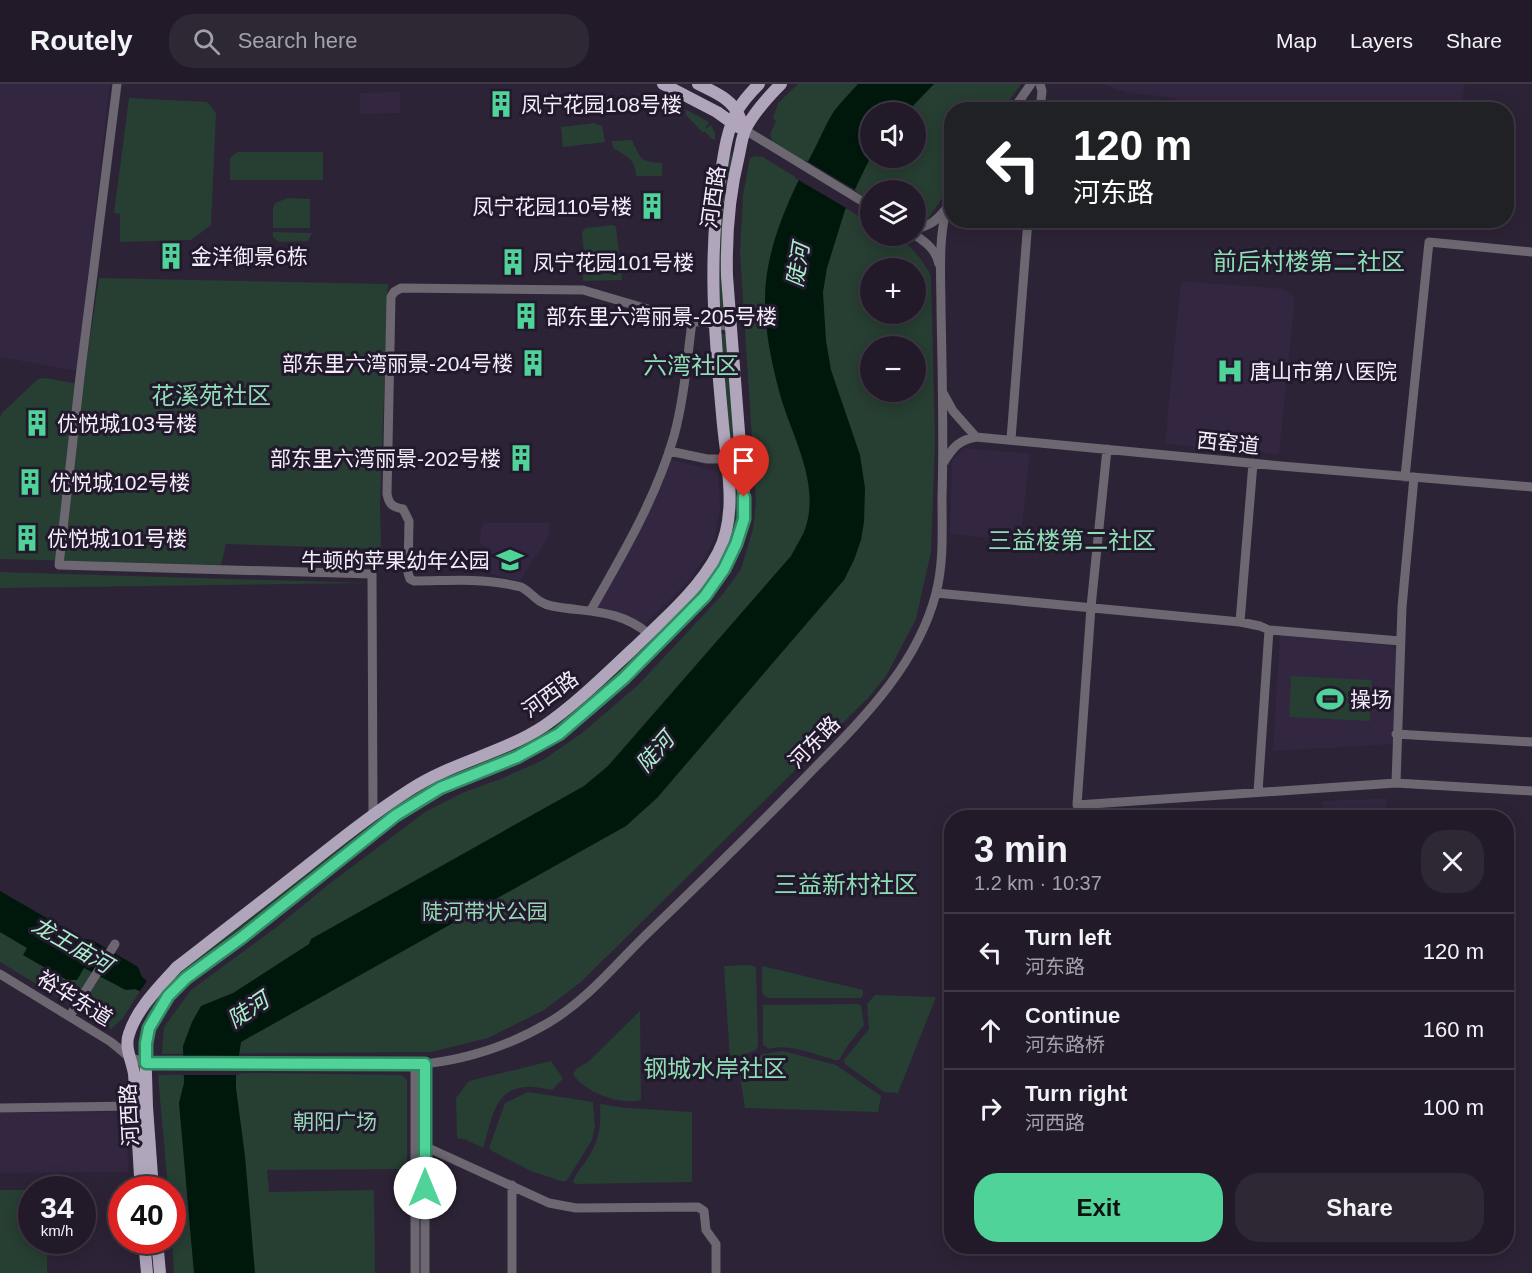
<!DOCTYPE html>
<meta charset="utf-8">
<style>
:root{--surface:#221a28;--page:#2e2734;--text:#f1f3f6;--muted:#a2a1a8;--line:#3f3845;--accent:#4fd399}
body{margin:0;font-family:Helvetica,"Noto Sans SC",sans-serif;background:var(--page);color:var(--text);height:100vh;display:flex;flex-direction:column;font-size:22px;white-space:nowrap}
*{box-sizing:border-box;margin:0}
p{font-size:20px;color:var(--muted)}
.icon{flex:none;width:33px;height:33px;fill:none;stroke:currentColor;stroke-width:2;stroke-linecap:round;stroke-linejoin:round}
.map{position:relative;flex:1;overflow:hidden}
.panel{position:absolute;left:944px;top:726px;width:570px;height:444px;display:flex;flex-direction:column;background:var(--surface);border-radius:24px;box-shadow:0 3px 15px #0003,0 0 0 2px var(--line)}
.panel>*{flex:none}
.top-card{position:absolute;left:944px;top:18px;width:570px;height:126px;border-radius:24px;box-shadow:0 3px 15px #0003,0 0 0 2px var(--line);background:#202124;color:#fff;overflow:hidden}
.fabs{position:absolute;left:860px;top:18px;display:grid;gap:12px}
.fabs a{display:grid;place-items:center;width:66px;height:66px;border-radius:50%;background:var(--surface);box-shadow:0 3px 15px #0003,0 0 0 2px var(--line);font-size:30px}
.speed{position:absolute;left:18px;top:1092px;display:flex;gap:12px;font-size:30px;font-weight:700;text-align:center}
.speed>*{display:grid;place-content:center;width:78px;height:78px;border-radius:50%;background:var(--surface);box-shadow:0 3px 15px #0003,0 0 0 2px var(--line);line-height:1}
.speed small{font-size:15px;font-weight:400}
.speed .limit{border:9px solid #d22;background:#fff;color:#111}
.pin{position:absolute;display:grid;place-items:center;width:51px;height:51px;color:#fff;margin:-62px -26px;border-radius:50% 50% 50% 0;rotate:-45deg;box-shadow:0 0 6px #0007}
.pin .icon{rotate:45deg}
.me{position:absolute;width:66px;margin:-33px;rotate:0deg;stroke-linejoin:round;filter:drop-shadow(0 0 4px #0008)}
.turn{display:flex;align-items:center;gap:21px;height:126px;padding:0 30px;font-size:27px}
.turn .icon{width:78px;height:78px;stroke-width:2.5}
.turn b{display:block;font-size:42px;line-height:51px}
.round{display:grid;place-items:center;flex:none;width:63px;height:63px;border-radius:24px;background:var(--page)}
.headline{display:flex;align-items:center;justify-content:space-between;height:102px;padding:0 30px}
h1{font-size:36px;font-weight:700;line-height:45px}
.primary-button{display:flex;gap:12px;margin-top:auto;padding:12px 30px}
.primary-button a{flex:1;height:69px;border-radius:24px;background:var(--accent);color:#111;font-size:24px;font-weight:700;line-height:69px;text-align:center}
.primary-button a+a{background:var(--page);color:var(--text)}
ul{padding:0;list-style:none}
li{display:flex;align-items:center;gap:18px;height:78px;padding:0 30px;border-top:2px solid var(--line)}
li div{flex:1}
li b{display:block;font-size:22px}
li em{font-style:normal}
header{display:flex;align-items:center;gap:36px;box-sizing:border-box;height:84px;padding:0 30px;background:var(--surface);border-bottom:2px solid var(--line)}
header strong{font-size:28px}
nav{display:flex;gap:33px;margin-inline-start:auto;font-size:21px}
.search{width:420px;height:54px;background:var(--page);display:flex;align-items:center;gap:15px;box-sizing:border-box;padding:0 21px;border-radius:24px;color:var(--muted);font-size:22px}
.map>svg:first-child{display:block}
</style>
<header>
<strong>Routely</strong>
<div class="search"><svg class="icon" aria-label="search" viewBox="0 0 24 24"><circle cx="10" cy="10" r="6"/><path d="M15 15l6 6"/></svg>Search here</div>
<nav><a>Map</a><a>Layers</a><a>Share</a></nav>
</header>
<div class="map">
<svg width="1532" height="1189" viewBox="0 0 1532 1189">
<rect width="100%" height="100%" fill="#2d2336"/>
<!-- built -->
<path fill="#332640" d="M0,0H110L77,287L0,273Z
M1105,0H1465L1461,25L1335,26L1276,21L1274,25L1261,26L1124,8Z
M400,8V29L360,30V9Z
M1181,197L1284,205L1295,214L1279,370L1165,360Z
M965,364L1030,370L1020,457L950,450L952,376Z
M670,375L718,388L720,426L714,455L703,477L686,500L644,541L592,531Z
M483,439H549V452L520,497L490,490L487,488V465L479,458Z
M1280,551L1393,562L1397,568L1394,660L1273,667Z
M1386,714V733H1323L1322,717Z
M127,1028L128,1088L0,1089V1029Z"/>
<!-- green -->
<path fill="#273e32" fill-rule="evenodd" d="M798,0H1021L1003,25L951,26V101L928,135L923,140H915V106H870V116L773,59L770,50L776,37L773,34L778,19ZM870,28H915V74H870Z
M129,14L207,18L216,29L211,141L191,156L120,158V130L114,129Z
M685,25L709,38L705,45L711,41L715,49V55L713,56L704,47L703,49L686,31Z
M594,39L602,42L605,58L563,63L561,43Z
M632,56C641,75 639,78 662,79V92H636C636,75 625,71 613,64L612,57Z
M237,68H323V96H230V74Z
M731,69L732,70L726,124V232L718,236L716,172L728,74Z
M756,72L763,73L870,139V152C876,152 884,150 890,152C907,155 924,177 931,192L935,356L931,468L916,535L886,592L869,613L581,898L544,926L488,954L431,968L162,970L164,943L191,906L278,842L329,800L425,728L462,709L503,694L543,676L582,649L638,601L723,510L741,485L753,445L756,419L740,168L743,111L750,74ZM870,184H915V230H870ZM870,262H915V308H870Z
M288,114L310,115V144H273V124L275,119Z
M613,141L616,143L622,196L583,197L582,181L585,179L582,148L586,144Z
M273,148L312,149L308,157L279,158L273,153Z
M99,194L388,200L380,421L381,465L226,460L221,481L0,475V334L2,329L38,295L46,294L83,301Z
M719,249L728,251L740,413C738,475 704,505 664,548L659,550V546L731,447Z
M0,488L368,499L0,504Z
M648,557H652V560L571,634L556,645L507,673L438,700L175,898L144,936L153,918L183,885L393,723L433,698L510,666Z
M1291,592L1372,596L1370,637L1289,633Z
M0,848L28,864L24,871L56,891L84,883L125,906L135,905L140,907L123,934L111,945L0,878Z
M749,881L756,883L758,961L756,966L730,976L724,882Z
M762,882L863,906V911L861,914H768L764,912L762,908Z
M875,911L936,913L898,1009L884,1008L845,980L844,976L869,945L867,920Z
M857,920L861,921L864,941L848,961L839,976H835C815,971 790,959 769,965L763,961V921Z
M640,927L641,1016C620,1021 585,1009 573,990L576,985L588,978Z
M783,967L836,981L881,1012L878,1028L745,1024L739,986L763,970Z
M551,977L563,995L552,1006C544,1005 535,1002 527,1003C493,1004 492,1038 483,1064L464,1055L457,1054L456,1014L469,997Z
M262,989L402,991L407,996V1085L267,1086L269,1108L374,1106L375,1189H174L172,1157V1106L168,1105L158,991Z
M528,1008L593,1018L595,1043L592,1056L568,1095L564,1098L531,1087L492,1067L489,1064L505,1019Z
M600,1020L626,1024L692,1028V1098L575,1100L573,1097C577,1087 584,1081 589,1072C600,1055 601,1039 600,1020Z
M0,1106H31L32,1156L47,1157V1189H0Z"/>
<!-- water -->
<path fill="#00180c" d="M858,0H934L907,28H870V74L845,126L827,184L823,208L826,257L831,286L860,371L865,404L864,438L861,456L854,476L844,496L657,714L626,742L241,958L236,991V1004L245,1072L255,1189H194L179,1019L184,999L183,962L192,938L201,922L233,909L309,860L311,855L584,702L608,682L791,472C795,464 800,456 804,448C823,399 789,349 778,303C771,276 765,246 765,218C764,164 791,110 815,64C821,52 827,38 834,27C841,18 850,9 858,0Z
M0,807L83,855L92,856L138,883L142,893L147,897L140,907L135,905L126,906L84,884L77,896H67L23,871L27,864L0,848Z"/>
<!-- pier -->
<path fill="#2d2336" d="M805,76L857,107L848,125L795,94Z
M180,972H242L239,991H181Z"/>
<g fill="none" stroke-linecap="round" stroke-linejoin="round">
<!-- minor -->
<path stroke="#6c6771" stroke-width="9" d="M117,0L80,293L59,481L372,490L373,731
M1040,0L1042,7L1040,26
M1013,26L1031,0
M745,46L870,122
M915,145C930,142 936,137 946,125
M915,151C927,159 936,166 939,180
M943,309L953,327L976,353
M1011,355L1028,136
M1107,365L1091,523L1077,721L1396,699L1532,707
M669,367L707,375H726
M944,378C953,363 959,356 976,353L1281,382L1532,403
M1405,393L1429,158L1532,168
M936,509L1240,538L1260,542L1269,546L1258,708
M591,526C623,470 656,414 674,352C684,315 687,276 692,238
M1240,538L1253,379
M1269,546L1400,557
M649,550C618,524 588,529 552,522C536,519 533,509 521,503C517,502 511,501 507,500C476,494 446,497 414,497L410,495L408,489L409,437L403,425C393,423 389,421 387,410L391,213L394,208L401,204L583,206L692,238H703L732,243
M1396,650L1532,658
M1396,699L1402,523L1414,393
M0,890L111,958L129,973L146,979L164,980L415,981C463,977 507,963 548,939C589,915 618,877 652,845C702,797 751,749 800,699C854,643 916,587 936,509C944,479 942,445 942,414C944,350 942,286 941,223C941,196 937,139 951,117
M70,932L115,860
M425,980V1189
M0,1024L135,1022
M424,1062L549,1119L576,1124L698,1123L704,1127L706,1146L716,1160V1189
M512,1101V1189
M415,1189V981"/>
<!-- major -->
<path stroke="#b0a5bb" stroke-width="12" d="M663,0L717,28L738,43
M698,0C714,8 733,15 740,34
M141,1106C138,1067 137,1028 134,990C132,977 124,963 129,950C137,924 160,902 177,883C221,849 264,816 307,782C341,755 375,728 411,705C453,678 503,669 544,642C576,620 604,592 633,565C663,536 698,507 718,469C738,431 727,382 723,341C715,255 707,176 721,89C724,69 727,46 737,27C743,17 751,8 759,0
M153,1106L147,1023L145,959L149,944L169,913L185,894L241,853L396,731L440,704L517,673L559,649L624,594L705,512L725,485L736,460L744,435V413L727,192C726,151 729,111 739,71C741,62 742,52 746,44C755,27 767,14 781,0
M144,1156L147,1189
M157,1156L160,1189"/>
</g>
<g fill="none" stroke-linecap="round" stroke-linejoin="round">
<defs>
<path id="route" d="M425,1104V980L146,979V959L149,944L168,912L186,894L241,854L396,731L440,704L517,673L559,650L624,594L705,512L724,485L736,460L744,435V413"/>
</defs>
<!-- route casing -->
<use href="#route" stroke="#338963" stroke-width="15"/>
<!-- route -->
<use href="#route" stroke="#4fd399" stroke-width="10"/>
</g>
<!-- icons -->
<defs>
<symbol id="building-bare" viewBox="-9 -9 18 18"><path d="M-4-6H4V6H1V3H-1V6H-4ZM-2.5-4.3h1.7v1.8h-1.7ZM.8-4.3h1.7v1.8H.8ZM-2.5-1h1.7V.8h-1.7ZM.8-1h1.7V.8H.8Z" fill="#4fd399" stroke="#23192c" stroke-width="2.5" paint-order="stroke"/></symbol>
<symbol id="hospital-bare" viewBox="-9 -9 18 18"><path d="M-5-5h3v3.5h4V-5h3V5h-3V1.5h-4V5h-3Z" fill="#4fd399" stroke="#23192c" stroke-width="2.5" paint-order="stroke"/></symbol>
<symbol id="school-bare" viewBox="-9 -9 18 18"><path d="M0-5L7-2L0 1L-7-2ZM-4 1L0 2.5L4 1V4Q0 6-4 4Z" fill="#4fd399" stroke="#23192c" stroke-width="2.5" paint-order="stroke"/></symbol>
<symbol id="stadium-bare" viewBox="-9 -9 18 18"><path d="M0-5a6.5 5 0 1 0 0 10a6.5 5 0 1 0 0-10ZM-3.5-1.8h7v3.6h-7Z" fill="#4fd399" stroke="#23192c" stroke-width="2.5" paint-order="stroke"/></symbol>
</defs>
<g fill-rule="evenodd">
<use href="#building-bare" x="482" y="1" width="38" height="38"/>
<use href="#building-bare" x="633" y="103" width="38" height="38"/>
<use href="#building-bare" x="152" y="153" width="38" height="38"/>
<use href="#building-bare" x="494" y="159" width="38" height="38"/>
<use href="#building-bare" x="507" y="213" width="38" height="38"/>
<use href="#building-bare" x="514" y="260" width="38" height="38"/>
<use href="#hospital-bare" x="1211" y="268" width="38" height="38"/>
<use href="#building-bare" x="18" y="320" width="38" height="38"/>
<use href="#building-bare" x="502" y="355" width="38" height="38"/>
<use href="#building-bare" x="11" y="379" width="38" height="38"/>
<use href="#building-bare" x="8" y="435" width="38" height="38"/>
<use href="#school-bare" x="491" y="457" width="38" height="38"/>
<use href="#stadium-bare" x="1311" y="596" width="38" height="38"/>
</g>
<g text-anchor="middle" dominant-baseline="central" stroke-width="6" stroke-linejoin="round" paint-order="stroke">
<!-- poi labels -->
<g font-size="21" fill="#f4eefb" stroke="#23192c" text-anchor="start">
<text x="521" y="20">凤宁花园108号楼</text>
<text x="632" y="122" text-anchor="end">凤宁花园110号楼</text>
<text x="191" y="172">金洋御景6栋</text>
<text x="533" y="178">凤宁花园101号楼</text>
<text x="546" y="232">部东里六湾丽景-205号楼</text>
<text x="513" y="279" text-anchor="end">部东里六湾丽景-204号楼</text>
<text x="1250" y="287">唐山市第八医院</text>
<text x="57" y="339">优悦城103号楼</text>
<text x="501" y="374" text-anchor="end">部东里六湾丽景-202号楼</text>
<text x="50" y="398">优悦城102号楼</text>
<text x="47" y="454">优悦城101号楼</text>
<text x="490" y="476" text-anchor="end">牛顿的苹果幼年公园</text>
<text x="1350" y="615">操场</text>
</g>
<!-- street labels -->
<g font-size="21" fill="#f4eefb" stroke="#23192c">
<text transform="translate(713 113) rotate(-82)">河西路</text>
<text transform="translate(1228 359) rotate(6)">西窑道</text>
<text transform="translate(550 610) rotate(-36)">河西路</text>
<text transform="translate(814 658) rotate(-46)">河东路</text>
<text transform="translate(75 914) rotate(32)">裕华东道</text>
<text transform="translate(129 1031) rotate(-93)">河西路</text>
</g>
<!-- park labels -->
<g font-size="21" fill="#94d8b4" stroke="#23192c">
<text x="485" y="827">陡河带状公园</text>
<text x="335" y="1037">朝阳广场</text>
</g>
<!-- water labels -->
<g font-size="22" font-style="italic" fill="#abefcb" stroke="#23192c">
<text transform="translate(798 181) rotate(-81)">陡河</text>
<text transform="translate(655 668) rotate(-49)">陡河</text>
<text transform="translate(72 861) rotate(30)">龙王庙河</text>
<text transform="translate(248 926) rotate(-34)">陡河</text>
</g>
<!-- quarter labels -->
<g font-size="24" fill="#8ddeb4" stroke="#23192c">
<text x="1309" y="177">前后村楼第二社区</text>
<text x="691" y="281">六湾社区</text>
<text x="211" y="311">花溪苑社区</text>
<text x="1072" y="456">三益楼第二社区</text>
<text x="846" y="800">三益新村社区</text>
<text x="715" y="984">钢城水岸社区</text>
</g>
</g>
</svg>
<div class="fabs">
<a><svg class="icon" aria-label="sound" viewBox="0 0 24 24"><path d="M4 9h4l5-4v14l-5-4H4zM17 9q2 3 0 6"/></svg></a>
<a><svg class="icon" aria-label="layers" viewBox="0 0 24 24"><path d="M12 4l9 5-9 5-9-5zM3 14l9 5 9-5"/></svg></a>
<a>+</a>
<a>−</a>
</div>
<div class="speed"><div>34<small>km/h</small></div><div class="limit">40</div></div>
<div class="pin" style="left:744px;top:413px;background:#d93025"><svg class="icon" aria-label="arrive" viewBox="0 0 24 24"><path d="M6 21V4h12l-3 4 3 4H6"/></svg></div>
<svg class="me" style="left:425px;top:1104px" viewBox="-20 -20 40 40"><circle r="19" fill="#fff"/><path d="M0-13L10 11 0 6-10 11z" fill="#4fd399"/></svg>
<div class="top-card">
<div class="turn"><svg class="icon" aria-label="left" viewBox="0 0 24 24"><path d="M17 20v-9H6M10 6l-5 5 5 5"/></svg><div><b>120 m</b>河东路</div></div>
</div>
<section class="panel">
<div class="headline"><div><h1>3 min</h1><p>1.2 km · 10:37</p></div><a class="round"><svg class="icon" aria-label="close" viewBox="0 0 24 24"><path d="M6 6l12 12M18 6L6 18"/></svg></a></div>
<ul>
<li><svg class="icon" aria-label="left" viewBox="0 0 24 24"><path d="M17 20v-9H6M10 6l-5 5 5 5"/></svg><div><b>Turn left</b><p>河东路</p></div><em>120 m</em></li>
<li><svg class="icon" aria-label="ahead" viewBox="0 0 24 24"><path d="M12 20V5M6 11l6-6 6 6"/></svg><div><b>Continue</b><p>河东路桥</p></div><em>160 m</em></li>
<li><svg class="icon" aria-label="right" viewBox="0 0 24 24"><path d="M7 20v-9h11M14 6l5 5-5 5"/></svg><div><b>Turn right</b><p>河西路</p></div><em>100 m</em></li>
</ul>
<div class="primary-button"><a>Exit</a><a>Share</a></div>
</section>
</div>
